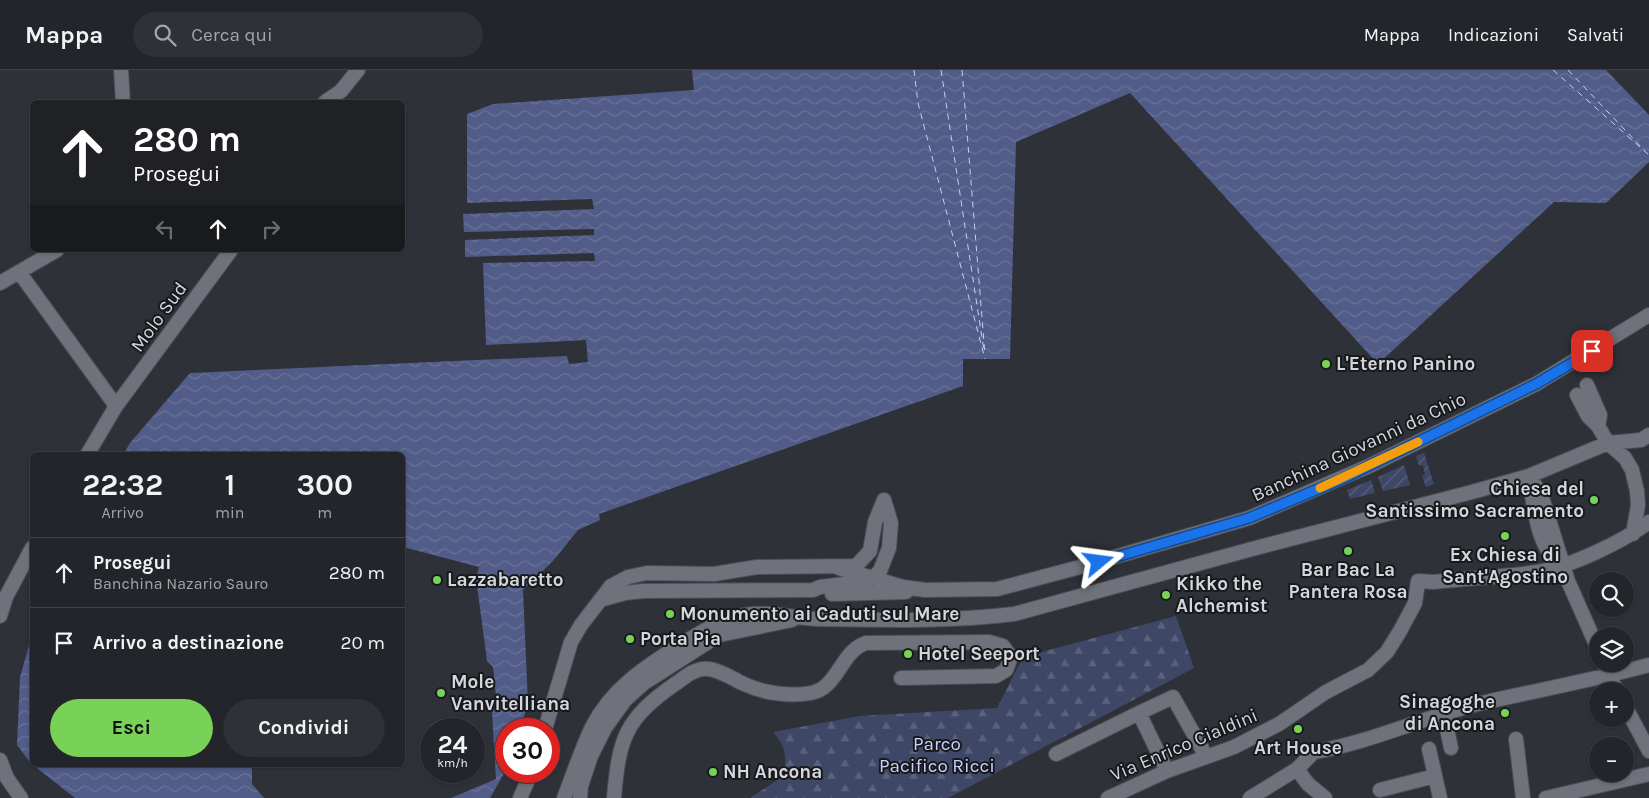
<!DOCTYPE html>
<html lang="it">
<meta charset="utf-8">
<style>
:root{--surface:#23252b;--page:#2f3137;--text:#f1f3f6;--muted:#a3a5a9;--line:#404247;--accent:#78d258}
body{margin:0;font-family:Karla,sans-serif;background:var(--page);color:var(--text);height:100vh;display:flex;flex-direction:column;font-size:19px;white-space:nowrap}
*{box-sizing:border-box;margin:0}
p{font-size:16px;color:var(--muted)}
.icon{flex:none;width:28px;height:28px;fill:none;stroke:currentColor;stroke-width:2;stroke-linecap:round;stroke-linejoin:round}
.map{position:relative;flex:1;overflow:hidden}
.panel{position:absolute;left:30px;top:382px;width:375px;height:315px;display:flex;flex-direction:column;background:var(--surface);border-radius:8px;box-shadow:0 1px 4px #0004,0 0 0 1px var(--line)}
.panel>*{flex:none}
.banner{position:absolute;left:30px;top:30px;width:375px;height:152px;border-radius:8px;box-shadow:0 1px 4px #0004,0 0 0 1px var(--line);background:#202124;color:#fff;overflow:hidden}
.controls{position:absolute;left:1589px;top:502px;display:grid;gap:10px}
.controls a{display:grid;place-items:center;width:45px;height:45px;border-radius:50%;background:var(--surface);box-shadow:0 1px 4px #0004,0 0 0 1px var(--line);font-size:25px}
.speed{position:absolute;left:420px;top:648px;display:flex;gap:10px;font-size:25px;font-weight:700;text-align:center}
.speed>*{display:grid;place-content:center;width:65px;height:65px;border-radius:50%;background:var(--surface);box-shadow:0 1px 4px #0004,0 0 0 1px var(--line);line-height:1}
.speed small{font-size:12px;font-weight:400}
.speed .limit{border:8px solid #d22;background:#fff;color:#111}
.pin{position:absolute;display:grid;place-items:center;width:42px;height:42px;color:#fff;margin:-21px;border-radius:10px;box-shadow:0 2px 8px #0006}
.me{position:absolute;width:55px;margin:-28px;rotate:74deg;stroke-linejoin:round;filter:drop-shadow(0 0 4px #0008)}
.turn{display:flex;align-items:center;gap:18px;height:105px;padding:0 20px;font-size:22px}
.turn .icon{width:65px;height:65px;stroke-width:2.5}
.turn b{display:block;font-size:35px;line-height:42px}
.lanes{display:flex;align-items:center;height:48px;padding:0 20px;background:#0003;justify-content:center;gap:25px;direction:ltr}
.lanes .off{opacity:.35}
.eta{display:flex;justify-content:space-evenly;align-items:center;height:85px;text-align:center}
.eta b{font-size:30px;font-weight:700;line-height:35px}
.action{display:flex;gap:10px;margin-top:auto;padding:10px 20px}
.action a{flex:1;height:58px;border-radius:30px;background:var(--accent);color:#111;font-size:20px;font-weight:700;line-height:58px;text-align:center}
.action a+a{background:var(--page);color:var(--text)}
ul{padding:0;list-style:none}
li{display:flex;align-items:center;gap:15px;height:70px;padding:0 20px;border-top:1px solid var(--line)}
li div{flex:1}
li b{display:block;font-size:19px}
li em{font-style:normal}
header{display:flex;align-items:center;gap:30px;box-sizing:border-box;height:70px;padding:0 25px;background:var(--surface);border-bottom:1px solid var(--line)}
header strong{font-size:24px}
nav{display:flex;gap:28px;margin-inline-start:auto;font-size:18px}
.search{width:350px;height:45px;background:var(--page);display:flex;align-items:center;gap:12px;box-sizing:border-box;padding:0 18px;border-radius:28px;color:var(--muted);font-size:19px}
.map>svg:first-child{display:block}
</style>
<header>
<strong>Mappa</strong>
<div class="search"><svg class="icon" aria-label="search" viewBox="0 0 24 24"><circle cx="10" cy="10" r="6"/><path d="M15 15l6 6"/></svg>Cerca qui</div>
<nav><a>Mappa</a><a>Indicazioni</a><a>Salvati</a></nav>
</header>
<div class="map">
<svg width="1649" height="728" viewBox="0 0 1649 728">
<defs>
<pattern id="forest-firs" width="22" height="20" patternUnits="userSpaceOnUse" patternTransform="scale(1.25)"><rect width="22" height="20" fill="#3f4767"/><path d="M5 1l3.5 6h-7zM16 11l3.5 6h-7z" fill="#5a617c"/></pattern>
<pattern id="garden-furrows" width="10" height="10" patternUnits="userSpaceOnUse" patternTransform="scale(1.25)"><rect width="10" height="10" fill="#3f4767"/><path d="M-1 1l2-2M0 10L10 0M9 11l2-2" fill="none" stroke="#5a617c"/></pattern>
<pattern id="water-waves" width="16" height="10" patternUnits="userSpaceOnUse" patternTransform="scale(1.25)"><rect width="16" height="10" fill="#515c88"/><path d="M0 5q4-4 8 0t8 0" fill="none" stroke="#697398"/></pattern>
</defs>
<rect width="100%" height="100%" fill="#2f3139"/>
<!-- forest -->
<path fill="url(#forest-firs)" d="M1176,546L1194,598L948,728H750L782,707C788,689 786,676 773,662L860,646L997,638L1023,587Z"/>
<!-- garden -->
<path fill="url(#garden-furrows)" d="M1424,383L1434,414L1426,417L1422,406L1425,404L1423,395L1419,396L1416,386Z
M1404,395L1410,415L1383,421L1378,407Z
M1371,410L1375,423L1350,429L1347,420Z"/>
<!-- water -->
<path fill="url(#water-waves)" d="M692,0H1606L1649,45V92L1606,133L1554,132L1378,294L1130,23L1016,72L1010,289H963V316L599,444L600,450L578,460L553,491L523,520L528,634L520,659H506V700L490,728H451L496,709L492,642L497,636L493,597L487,591L476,508L479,497L403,477L402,385H123L130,373L190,303L567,286L569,294L588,292L586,270L486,275L483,193L595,191L594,183L465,187V170L594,165V159L464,162L463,144L594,139L592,129L467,133V44L493,34L694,20Z
M32,565V695L17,675L20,607Z
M33,695H249L252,699V714L264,728H75Z"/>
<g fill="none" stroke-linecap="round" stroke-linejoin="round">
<!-- ferry -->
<path stroke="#c3cef9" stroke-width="1" stroke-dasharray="6 5" stroke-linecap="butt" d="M914,0L918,33L985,289
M941,0L984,281
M962,0L985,285
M1553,0L1649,85
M1568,0L1645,81"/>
<defs>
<path id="minor" d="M121,0L123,32
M325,32L341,21L358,0
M19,202L116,336
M0,213L57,180
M1587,315L1600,345L1598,356
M1577,325L1588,346L1598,356L1608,373L1625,388L1632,400L1637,421L1638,435L1633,464
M87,385L116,336L231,180
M1529,406L1541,424L1568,511L1598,579
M1530,414C1535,440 1537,478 1561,494
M839,498L903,517L925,520L997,519L1080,497L1249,448L1369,396L1536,314L1649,245
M832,524L906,522
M600,530L625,523L643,521L813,520L820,517L861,512L873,508L880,501L889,478L891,453L884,430
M0,546L6,527L32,478
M1604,594L1617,621
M1625,636L1649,681
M1444,645L1451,678
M545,659L571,572L581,555L611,516L628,507L647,503L714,504L757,497L856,496L870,481L875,452L884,430
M1516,669L1523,728
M1429,679L1440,728
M1056,684L1139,643
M0,690L7,708L21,728
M1297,699L1308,714L1325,728
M1167,701L1139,643L1173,627L1206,686
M1380,720L1435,706
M520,728L532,701
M564,728C573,705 581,680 592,657C611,619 645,597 680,575C700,563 721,549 745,545C769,541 792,548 816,549C882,550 949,552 1014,544L1252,479L1472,422L1529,406L1608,373L1641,370L1649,365
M580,728L581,716L591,686L605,658L625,630L644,613L719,565L792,550
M614,728C619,668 625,649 675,614C685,607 696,597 709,599C722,601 733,609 744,614C763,623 791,627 811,623C838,618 841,581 866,573L989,572L1003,576L1011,587L1006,600L996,606L901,608
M1108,728L1167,701L1234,677L1279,654L1326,622L1368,600L1387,582L1400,561L1415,533L1418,511L1434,512C1469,508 1503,507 1537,502C1570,497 1622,472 1649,452
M1250,728L1297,699L1314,682C1372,672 1426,646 1482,633C1538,620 1594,610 1649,595
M1546,728L1649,704"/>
</defs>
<!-- minor casing -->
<use href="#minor" stroke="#4c4e54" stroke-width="16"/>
<!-- minor -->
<use href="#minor" stroke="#6f727a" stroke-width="14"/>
</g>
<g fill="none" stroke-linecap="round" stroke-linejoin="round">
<defs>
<path id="route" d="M1099,492L1249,448L1342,409L1536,314L1592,281"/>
</defs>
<!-- route casing -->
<use href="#route" stroke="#114b97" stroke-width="12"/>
<!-- route -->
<use href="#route" stroke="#1a73e8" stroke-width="9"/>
<!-- slow -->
<path stroke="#f59e0b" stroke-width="9" d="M1320,418L1418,372"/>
</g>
<!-- markers -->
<g fill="#78d258" stroke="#18191d" stroke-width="2">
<circle cx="1326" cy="294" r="5"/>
<circle cx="1594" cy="430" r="5"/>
<circle cx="1505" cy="466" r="5"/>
<circle cx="1348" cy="481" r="5"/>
<circle cx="437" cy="510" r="5"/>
<circle cx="1166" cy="525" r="5"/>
<circle cx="670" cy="544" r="5"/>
<circle cx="630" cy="569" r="5"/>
<circle cx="908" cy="584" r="5"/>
<circle cx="441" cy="623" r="5"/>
<circle cx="1505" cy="643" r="5"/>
<circle cx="1298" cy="659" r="5"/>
<circle cx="713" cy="702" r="5"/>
</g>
<g text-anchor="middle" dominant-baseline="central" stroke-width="4" stroke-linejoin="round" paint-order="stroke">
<!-- street labels -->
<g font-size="19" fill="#d4d6da" stroke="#18191d">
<text transform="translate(159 247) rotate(-54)">Molo Sud</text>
<text transform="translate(1359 377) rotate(-25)">Banchina Giovanni da Chio</text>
<text transform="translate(1184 675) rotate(-23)">Via Enrico Cialdini</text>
</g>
<!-- poi labels -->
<g font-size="19" font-weight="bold" fill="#d4d6da" stroke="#18191d" text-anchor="start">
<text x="1336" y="294">L'Eterno Panino</text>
<text x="1584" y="419" text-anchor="end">Chiesa del<tspan x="1584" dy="22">Santissimo Sacramento</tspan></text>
<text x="1505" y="485" text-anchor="middle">Ex Chiesa di<tspan x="1505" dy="22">Sant'Agostino</tspan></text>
<text x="1348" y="500" text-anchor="middle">Bar Bac La<tspan x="1348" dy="22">Pantera Rosa</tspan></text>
<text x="447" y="510">Lazzabaretto</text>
<text x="1176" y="514">Kikko the<tspan x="1176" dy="22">Alchemist</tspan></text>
<text x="680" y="544">Monumento ai Caduti sul Mare</text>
<text x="640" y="569">Porta Pia</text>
<text x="918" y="584">Hotel Seeport</text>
<text x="451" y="612">Mole<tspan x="451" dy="22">Vanvitelliana</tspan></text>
<text x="1495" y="632" text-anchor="end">Sinagoghe<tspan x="1495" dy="22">di Ancona</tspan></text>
<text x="1298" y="678" text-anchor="middle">Art House</text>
<text x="723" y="702">NH Ancona</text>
</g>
<!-- park labels -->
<g font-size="19" fill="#c8d3ff" stroke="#18191d">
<text x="937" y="674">Parco<tspan x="937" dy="22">Pacifico Ricci</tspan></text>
</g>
</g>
</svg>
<div class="controls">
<a><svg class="icon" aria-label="search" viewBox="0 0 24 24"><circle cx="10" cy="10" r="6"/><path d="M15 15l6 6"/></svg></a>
<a><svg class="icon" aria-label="layers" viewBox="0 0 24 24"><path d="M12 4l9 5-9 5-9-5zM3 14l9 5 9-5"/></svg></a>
<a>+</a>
<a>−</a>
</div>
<div class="speed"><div>24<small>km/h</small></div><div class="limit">30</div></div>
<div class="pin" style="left:1592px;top:281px;background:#d93025"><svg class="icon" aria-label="arrive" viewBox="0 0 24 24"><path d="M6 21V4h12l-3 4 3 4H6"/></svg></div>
<svg class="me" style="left:1099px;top:492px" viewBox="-20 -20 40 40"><path d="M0-17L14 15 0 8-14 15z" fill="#1a73e8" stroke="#fff" stroke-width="4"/></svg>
<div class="banner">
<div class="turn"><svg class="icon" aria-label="ahead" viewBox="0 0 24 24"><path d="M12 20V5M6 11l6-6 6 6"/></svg><div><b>280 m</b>Prosegui</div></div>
<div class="lanes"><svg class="icon off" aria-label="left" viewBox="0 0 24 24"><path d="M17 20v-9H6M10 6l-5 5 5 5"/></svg><svg class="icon" aria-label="ahead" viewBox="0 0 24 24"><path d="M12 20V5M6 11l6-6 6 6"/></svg><svg class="icon off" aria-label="right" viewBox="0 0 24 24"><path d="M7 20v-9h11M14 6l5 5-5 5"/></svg></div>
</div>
<section class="panel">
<div class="eta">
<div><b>22:32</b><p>Arrivo</p></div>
<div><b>1</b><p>min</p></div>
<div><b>300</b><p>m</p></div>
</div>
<ul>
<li><svg class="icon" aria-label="ahead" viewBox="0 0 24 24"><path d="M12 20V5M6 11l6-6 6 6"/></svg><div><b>Prosegui</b><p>Banchina Nazario Sauro</p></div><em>280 m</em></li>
<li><svg class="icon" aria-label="arrive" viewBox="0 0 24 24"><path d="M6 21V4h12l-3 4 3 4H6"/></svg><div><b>Arrivo a destinazione</b></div><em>20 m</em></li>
</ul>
<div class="action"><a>Esci</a><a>Condividi</a></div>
</section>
</div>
